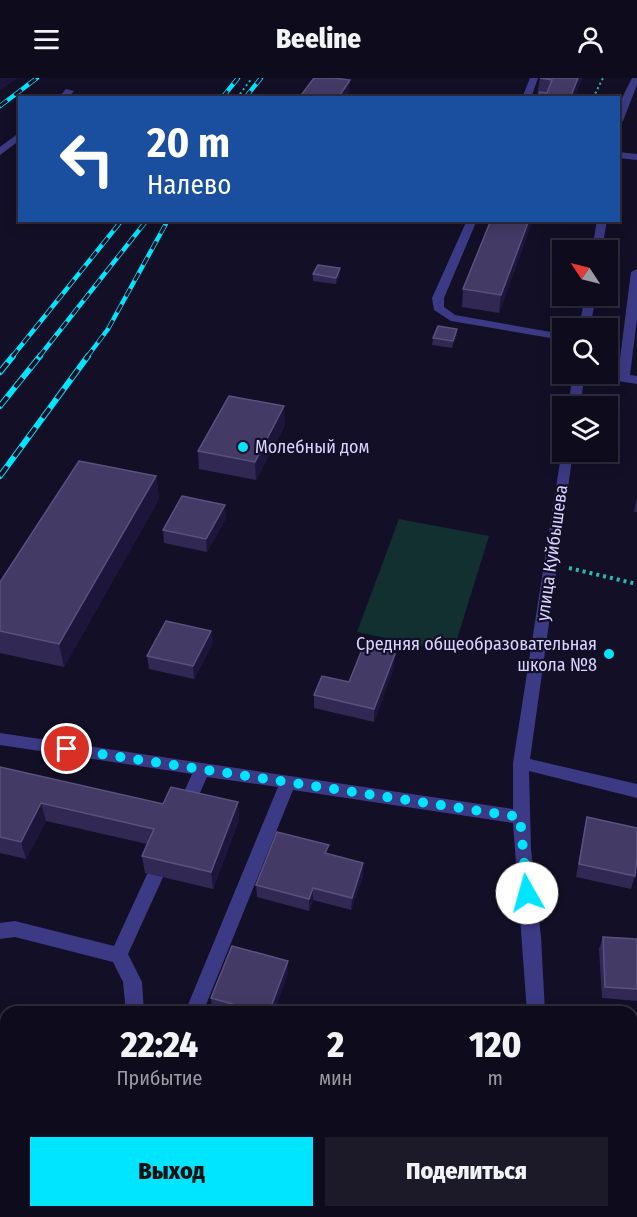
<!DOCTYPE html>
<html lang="ru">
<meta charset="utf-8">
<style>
:root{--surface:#0e0b1c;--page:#1c1929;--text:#f1f3f6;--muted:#9b9ba3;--line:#2e2b3b;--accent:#00e5ff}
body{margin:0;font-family:"Fira Sans Condensed",sans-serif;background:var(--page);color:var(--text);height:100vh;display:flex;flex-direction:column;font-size:22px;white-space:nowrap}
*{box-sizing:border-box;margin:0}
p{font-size:20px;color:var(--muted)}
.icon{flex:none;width:33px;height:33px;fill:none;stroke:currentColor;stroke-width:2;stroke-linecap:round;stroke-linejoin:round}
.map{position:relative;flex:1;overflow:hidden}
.side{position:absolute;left:0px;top:928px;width:638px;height:212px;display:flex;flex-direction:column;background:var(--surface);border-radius:18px 18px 0 0;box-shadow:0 3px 15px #0003,0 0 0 2px var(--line)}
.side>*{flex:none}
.hud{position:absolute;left:18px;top:18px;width:602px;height:126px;border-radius:0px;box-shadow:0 3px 15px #0003,0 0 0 2px var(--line);background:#1a4fa0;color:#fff;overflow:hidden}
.needle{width:39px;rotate:305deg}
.fabs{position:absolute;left:552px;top:162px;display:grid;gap:12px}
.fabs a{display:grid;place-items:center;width:66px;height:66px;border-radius:0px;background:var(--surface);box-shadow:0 3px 15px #0003,0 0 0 2px var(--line);font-size:30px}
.pin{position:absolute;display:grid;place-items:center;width:51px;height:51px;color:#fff;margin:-26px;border:3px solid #fff;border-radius:50%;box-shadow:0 2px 6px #0007}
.me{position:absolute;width:66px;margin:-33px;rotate:353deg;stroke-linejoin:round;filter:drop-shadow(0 0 4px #0008)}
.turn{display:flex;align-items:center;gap:21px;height:126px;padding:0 30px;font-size:27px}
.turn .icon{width:78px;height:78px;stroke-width:2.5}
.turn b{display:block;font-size:42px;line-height:51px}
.eta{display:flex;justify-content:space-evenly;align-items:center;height:102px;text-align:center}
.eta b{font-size:36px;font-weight:800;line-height:42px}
.action{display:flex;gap:12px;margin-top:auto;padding:12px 30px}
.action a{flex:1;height:69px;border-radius:0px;background:var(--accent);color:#111;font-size:24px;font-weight:800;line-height:69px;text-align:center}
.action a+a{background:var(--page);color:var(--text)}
header{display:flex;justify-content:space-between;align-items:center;height:78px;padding:0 30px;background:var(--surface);font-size:27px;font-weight:800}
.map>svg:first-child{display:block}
</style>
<header><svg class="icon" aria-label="menu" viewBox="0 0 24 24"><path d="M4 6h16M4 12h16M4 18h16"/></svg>Beeline<svg class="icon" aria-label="person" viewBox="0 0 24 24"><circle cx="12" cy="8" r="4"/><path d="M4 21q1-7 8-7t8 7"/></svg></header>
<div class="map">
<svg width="637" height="1139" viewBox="0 0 637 1139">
<rect width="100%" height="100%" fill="#130f26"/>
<!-- green -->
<path fill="#12302f" d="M399,441L489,458L453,574L357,554Z"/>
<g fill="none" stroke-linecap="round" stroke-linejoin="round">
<!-- path-far1 -->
<path stroke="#2fb8b0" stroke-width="2" stroke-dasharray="2 3" stroke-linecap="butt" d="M237,20L252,0
M593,20L603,0"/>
<!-- path -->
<path stroke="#2fb8b0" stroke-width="4" stroke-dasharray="3 4" stroke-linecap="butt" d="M569,490L637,506"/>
<!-- minor -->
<path fill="#3d3a85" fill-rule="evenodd" d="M530,0H538L531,20H522Z
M632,0H637V7L623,43L618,46V28Z
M66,11L74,13L68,20H58Z
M20,54V62L0,77V69Z
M618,74L637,76V82L618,80Z
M467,142H477L444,220V229L455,237L562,256V262L451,243L434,232L432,220Z
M597,142H607L602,172H592Z
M637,191V241L630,297L637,298V306L592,299L590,296H618L631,194Z
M585,218H596L590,250H579Z
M573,296H585L580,328H568Z
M562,371V374H573L530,681L637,706V720L529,693L531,771L541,859L545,934H527L513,745L293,712L203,934H185L278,709L207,699L191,735L185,737L179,735L177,730L192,696L0,667V655L513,731V685Z
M155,790L161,792L164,797L128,876L142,904L144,934H126L123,904L113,884L15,859L0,861V845L15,843L114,868L149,792Z
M46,1134H66L65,1139H43Z
M103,1134H123L122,1139H100Z
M534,1134H554L556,1139H534Z"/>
<defs>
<path id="rail-far1" d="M222,20L238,0
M245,20L261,0
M0,28L37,0
M12,279L122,142
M39,279L147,142
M87,279L108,251L168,142"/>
<path id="rail" d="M0,294L13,278
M0,328L40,278
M0,398L88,278"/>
</defs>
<!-- rail-far1 casing -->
<use href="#rail-far1" stroke="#00e5ff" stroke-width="4.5"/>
<!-- rail casing -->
<use href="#rail" stroke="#00e5ff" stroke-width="6"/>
<!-- rail-far1 -->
<use href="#rail-far1" stroke="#130f26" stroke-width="3" stroke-dasharray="9" stroke-linecap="butt"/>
<!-- rail -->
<use href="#rail" stroke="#130f26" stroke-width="4" stroke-dasharray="12" stroke-linecap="butt"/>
</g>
<!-- wall -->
<path fill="#312854" d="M540,0H582L574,20H538L539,17H537Z
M491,142H533L499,235L462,229L463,211Z
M313,196L340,197L336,206L313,203Z
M457,251V257L452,270L432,267L433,260Z
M285,347L256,402L199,391L198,373Z
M156,398L159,421L64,589L0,575V504Z
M637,420V434H634Z
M226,440L207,474L164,465L163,452Z
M211,553L212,567L194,601L149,591L147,578Z
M394,589L374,644L314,630V617L349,604Z
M0,689L163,726L238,724L239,742L213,811L145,795L142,778L147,766L46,743L26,781L0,775Z
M587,739L635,798L631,811L576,799L584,752Z
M328,776L363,785V798L351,832L313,822L309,833L257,819L256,807Z
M603,859L637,861V923L602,920L599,871Z
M288,895L274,934H222L212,932L211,920Z
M632,966L637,967V1016L632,1015Z
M632,1043L637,1044V1113H632Z"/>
<!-- shaded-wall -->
<path fill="#1d163a" d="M0,0H18L0,12Z
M578,0H582L574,20H570Z
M350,2L349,20H338Z
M529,142H533L499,235L501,217Z
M340,190V197L336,206V200Z
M457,251V257L452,270L453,263Z
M284,328L285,347L256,402L255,384Z
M156,398L159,421L64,589L59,566Z
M225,427L226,440L207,474L206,461Z
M211,553L212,567L194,601L193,588Z
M395,576L394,589L374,644V631Z
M238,724L239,742L213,811L211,794Z
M41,725L46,743L26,781L21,764Z
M363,785V798L351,832L352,820Z
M313,810V822L309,833V821Z
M288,883V895L274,934H269Z"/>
<!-- building -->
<path fill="#433a66" stroke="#5a527e" stroke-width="1.5" d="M314,0H334L350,2L338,20H299Z
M540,0H578L570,20L538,19L540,14L547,15L552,2Z
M491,142H529L501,217L463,211Z
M318,187L340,190L336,200L313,196Z
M438,248L457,251L453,263L433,260Z
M229,318L284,328L255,384L198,373Z
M79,383L156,398L59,566L0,553V504Z
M182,418L225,427L206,461L163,452Z
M166,543L211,553L193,588L147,578Z
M363,569L395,576L374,631L314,617L322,598L349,604Z
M0,689L163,726L171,709L238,724L211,794L142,778L154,751L41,725L21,764L0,759Z
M587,739L637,750V780L635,798L579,786Z
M277,754L329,767L325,775L363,785L352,820L313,810L309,821L256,807Z
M603,859L637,861V911L605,909Z
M232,868L288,883L269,934H261L211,920Z
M632,966L637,967V1004L632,1003Z
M632,1043L637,1044V1103L632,1102Z
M135,1134H168L183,1139H133Z"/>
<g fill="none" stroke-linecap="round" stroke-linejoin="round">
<!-- route -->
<path stroke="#00e5ff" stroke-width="10" stroke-dasharray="0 18" d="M67,671L520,739L527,815"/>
</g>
<!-- markers -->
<g fill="#00e5ff" stroke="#130f26" stroke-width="2">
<circle cx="243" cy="369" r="6"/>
<circle cx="609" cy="576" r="6"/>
</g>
<g text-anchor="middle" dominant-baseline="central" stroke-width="4.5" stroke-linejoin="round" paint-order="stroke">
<!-- poi labels -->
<g font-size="18" fill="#d9d4ff" stroke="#130f26" text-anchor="start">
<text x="255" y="369">Молебный дом</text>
<text x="597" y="566" text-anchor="end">Средняя общеобразовательная<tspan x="597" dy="21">школа №8</tspan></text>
</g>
<!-- street labels -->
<g font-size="18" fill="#d9d4ff" stroke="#130f26">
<text transform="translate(552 475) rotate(-82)">улица Куйбышева</text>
</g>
</g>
</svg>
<div class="fabs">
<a><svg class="needle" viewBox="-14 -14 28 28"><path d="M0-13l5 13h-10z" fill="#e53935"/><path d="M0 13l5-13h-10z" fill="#9b9ba3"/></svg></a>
<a><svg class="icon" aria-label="search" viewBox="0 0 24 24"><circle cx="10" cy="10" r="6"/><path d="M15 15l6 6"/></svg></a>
<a><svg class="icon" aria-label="layers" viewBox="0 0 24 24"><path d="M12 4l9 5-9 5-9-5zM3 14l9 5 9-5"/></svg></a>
</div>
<div class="pin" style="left:67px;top:671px;background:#d93025"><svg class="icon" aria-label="arrive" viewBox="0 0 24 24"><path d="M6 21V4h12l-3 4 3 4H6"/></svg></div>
<svg class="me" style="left:527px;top:815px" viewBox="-20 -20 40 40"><circle r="19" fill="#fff"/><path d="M0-13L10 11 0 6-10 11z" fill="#00e5ff"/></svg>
<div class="hud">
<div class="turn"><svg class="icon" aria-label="left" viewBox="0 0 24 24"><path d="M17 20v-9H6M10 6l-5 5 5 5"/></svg><div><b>20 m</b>Налево</div></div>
</div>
<section class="side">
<div class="eta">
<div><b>22:24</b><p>Прибытие</p></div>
<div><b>2</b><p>мин</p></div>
<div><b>120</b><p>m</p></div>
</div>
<div class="action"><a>Выход</a><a>Поделиться</a></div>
</section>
</div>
